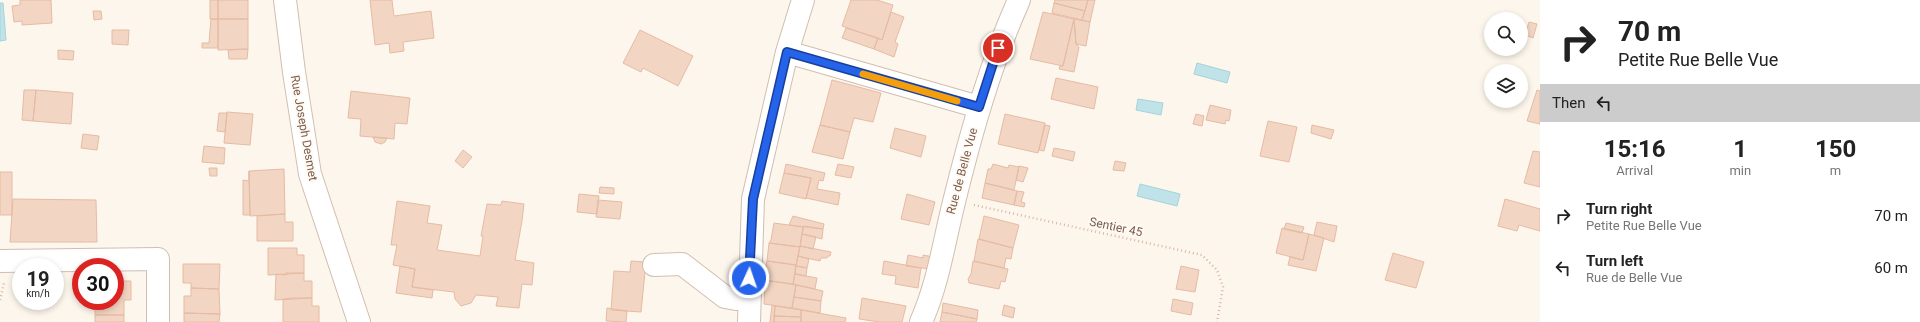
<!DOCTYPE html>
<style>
:root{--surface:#fff;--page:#f6f6f6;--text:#222;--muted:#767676}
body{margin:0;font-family:Roboto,sans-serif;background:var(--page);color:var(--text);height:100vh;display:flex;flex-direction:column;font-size:15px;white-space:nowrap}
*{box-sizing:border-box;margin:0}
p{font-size:13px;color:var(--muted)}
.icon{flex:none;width:22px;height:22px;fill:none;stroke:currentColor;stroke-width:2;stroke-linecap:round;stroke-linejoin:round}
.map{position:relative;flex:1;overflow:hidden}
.side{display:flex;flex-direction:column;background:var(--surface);width:380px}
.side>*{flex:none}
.top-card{background:#fff;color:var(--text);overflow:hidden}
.tools{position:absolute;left:1484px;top:12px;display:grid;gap:8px}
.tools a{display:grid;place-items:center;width:44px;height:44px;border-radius:50%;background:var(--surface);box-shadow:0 2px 6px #0003;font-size:20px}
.speed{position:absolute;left:12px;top:258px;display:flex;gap:8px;font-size:20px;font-weight:700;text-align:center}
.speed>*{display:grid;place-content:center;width:52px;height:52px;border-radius:50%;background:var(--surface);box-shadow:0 2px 6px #0003;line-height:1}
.speed small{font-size:10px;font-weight:400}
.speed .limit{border:6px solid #d22;background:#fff;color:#111}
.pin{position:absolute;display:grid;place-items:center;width:34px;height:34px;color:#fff;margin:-17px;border:2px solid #fff;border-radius:50%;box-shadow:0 1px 4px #0007}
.me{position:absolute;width:44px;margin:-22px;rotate:3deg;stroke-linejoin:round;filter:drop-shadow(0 0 3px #0008)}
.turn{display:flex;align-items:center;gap:14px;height:84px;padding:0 12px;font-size:18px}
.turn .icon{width:52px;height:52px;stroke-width:2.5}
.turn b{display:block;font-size:28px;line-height:34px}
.then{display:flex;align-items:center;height:38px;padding:0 12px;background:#0003;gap:8px;font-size:15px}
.eta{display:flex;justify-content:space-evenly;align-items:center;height:68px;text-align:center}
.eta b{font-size:24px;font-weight:700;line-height:28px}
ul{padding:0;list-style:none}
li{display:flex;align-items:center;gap:12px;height:52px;padding:0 12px}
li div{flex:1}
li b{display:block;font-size:15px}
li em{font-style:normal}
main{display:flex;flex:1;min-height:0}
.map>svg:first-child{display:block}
</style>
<main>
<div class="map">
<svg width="1540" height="322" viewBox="0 0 1540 322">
<rect width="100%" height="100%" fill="#fdf6ec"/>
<!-- water -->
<path fill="#bfe3e8" stroke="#a5d3da" d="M0,3H3L6,40L0,41Z
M1197,63L1230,72L1227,83L1194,74Z
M1138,99L1163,103L1161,115L1136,110Z
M1140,184L1180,194L1177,206L1137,196Z"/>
<!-- building -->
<path fill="#f3d5c3" stroke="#e6bba3" d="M20,0H51L52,23L22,25V21L14,22L12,6L20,5Z
M210,0H218V19H210Z
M218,0H248V19H218Z
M370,0H392L394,16L431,11L434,38L403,42L404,51L390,53L389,43L375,45Z
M851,0H877L893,5L882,40L842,26Z
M1055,0H1088L1085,11L1054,3Z
M1088,0H1095L1090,22L1082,20Z
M1054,3L1085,11L1082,20L1052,13Z
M93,11H101L102,19L94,20Z
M891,12L904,17L895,42L898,44L894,57L874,49L878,38L882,40Z
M1043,12L1074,19L1063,66L1030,59Z
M211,19H218V48H202V43H209Z
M218,19H248V49L218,50Z
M1074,19L1090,22L1086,46L1076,44Z
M1074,19L1076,44L1079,47L1074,72L1059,69L1060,66H1063Z
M1529,22L1537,24L1533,38L1525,35Z
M846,28L878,38L874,49L842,38Z
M112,30H129L128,45L112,44Z
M640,30L693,56L678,86L643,68L641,72L623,63Z
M248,49L247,59H229L228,50Z
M58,50L74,51L73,60L58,59Z
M1056,78L1098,87L1094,109L1051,99Z
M832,80L881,93L873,122L854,118L850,132L820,125Z
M24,90H36L33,121L22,120Z
M36,90L73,93L71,124L33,121Z
M1537,90L1540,91V124L1527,121Z
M351,91L410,98L407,124L395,123L394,139L360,136L361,119L348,118Z
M1210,105L1231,110L1229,121L1226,120L1225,124L1206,120Z
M227,112L253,114L250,145L224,143Z
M219,113H227L225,132L217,131Z
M1005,114L1045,123L1038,153L998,144Z
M1196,114L1204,116L1202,126L1193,124Z
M1268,121L1297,127L1289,162L1260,156Z
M820,125L850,132L843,159L812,152Z
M1045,125L1050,126L1044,151L1039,150Z
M1312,125L1334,130L1331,139L1311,133Z
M895,128L926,136L921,157L890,148Z
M83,134L99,136L97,150L81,148Z
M373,137L387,138L385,142L381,144L375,142Z
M204,146L225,148L224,164L202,162Z
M1054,148L1075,152L1073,161L1052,156Z
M463,150L472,157L463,168L455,161Z
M1533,151L1540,152V187L1524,183Z
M1115,161L1126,163L1124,171L1113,170Z
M786,164L825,173L823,181L819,180L817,189L840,193L838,205L806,198L811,178L784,173Z
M838,164L854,167L851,178L835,175Z
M993,164L1008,168L1009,165L1019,167L1014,190L985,183L988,169H991Z
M1019,166L1028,168L1023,182L1016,180Z
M209,168H217V176H210Z
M284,169L285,214L250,216L249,171Z
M249,171L250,215H243V180L249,181Z
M0,172H12V215H0Z
M784,173L811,178L806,199L779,193Z
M985,183L1017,191L1014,205L982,198Z
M600,187L614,188V194L599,193Z
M1017,191L1024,192L1021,202L1025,203L1024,207L1014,205Z
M579,194L599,196L597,214L577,212Z
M907,194L935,202L929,225L901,219Z
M13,199L96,200L97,242H10Z
M1505,199L1540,209V231L1519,225L1517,231L1498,226Z
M598,200L622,202L620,219L596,217Z
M397,201L430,206L427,223L442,225L437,250L480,256L483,236H481L487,204L501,205L502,201L524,204L522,221L515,260L534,263L532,285L522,284L519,308L496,306L498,297L476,295L471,303L461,306L455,299L454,292L412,287L415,269L393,265L397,245H391Z
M285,214V222H293V241H257V216Z
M793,216L824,224L823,229L789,225Z
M984,216L1019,225L1013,248L979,239Z
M1317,222L1337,226L1334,242L1314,235Z
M774,223L803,227L800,247L769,243L771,240Z
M1286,223L1304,227L1302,233L1284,229Z
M804,226L823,229L822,239L802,234Z
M1282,228L1309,234L1303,260L1276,253Z
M802,234L816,237L813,249L800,246Z
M1309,234L1324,238L1316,271L1288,265L1290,257L1303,260Z
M978,239L1013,248L1011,259L1006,258L1004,268L974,261Z
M769,243L800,247L796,265L767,261Z
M800,246L831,252L830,256H828L827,258H821L820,261L798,256Z
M268,248H297V255H304V273L268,275Z
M1393,253L1424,262L1416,288L1385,280Z
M908,255L923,258V255L933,257L930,269L906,266Z
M798,256L809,259L807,268L796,266Z
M631,261L646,262L641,312L611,310L614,271L630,272Z
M767,261L796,265L793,284L763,280Z
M884,261L921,268L918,288L895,284L896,276L882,274Z
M973,261L1008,269L1005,282L1001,281L999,289L969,283L968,279L971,274Z
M183,264H220L219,289L191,288V283H183Z
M400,266L415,269L412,287L433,290L432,298L396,293Z
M796,266L807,268L806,276L795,274Z
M1181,266L1199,270L1195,292L1176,289Z
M286,273H304V281H312V298L275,300L276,274L286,275Z
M795,274L817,278L815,289L793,284Z
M765,280L796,285L792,308L764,304Z
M115,281H131V300H124V315H95V301H115Z
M796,285L823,291L821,301L794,297Z
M191,288L219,289L220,314L184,313V296H191Z
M794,297L821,301L820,313L792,308Z
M293,298H312V306H319V322H283V299Z
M862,298L906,306L902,322H880L859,319Z
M1173,299L1193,303L1191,315L1171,311Z
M943,303L978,310L977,319L942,312Z
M772,305L775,306L774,322H770Z
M1004,305L1015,308L1013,318L1002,315Z
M775,306L801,310V317L774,316Z
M607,308L627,311L626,322L606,321Z
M801,310L846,318L845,322H801Z
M942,312L977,319L976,322H940Z
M184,313L220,314L219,322H184Z
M95,315H124V322H95Z
M774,316L801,317V322H774Z"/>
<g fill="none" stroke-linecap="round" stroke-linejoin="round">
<defs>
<path id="minor" d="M285,0L294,72L310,174L359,322
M787,52L979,107
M0,261L158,259V322
M654,265L682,264L725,297L736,299L749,298
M749,322L753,199L787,52L803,0
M921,322C938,284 944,242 954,202C971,133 990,65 1019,0"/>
</defs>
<!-- minor casing -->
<use href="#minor" stroke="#d1beb0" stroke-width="24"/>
<!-- path -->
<path stroke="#d9b8a5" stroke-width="2.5" stroke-dasharray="1 3" stroke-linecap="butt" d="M974,205L1202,255L1217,270L1223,287L1217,322
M0,300L4,283"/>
<!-- minor -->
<use href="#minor" stroke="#fff" stroke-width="22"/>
</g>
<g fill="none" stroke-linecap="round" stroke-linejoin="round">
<defs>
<path id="route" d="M749,278L753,199L787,52L979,107L998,48"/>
</defs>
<!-- route casing -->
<use href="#route" stroke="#184099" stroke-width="10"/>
<!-- route -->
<use href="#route" stroke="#2563eb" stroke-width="7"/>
<!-- slow -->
<path stroke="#f59e0b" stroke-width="7" d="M863,74L957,101"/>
</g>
<g text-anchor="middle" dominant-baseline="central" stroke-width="4" stroke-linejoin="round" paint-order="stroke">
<!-- street labels -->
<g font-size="12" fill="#7a5c4d" stroke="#fffaf3">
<text transform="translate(304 128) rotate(80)">Rue Joseph Desmet</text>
<text transform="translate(962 171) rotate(-75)">Rue de Belle Vue</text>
<text transform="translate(1116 227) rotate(12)">Sentier 45</text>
</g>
</g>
</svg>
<div class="tools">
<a><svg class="icon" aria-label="search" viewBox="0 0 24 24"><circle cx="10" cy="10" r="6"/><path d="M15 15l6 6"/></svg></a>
<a><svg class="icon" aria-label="layers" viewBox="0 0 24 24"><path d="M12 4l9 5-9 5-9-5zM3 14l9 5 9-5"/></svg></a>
</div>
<div class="speed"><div>19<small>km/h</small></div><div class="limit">30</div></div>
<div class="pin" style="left:998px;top:48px;background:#d93025"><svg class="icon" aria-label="arrive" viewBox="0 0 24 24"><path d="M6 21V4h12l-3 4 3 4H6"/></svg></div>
<svg class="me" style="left:749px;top:278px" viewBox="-20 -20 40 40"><circle r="17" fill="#2563eb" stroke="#fff" stroke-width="3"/><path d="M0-11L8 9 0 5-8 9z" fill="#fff"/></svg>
</div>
<section class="side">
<div class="top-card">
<div class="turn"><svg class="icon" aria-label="right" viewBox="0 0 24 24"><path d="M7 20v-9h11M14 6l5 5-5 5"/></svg><div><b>70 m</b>Petite Rue Belle Vue</div></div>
<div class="then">Then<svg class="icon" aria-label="left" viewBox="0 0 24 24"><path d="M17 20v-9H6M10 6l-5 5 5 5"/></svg></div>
</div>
<div class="eta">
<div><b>15:16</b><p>Arrival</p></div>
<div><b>1</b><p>min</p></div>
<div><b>150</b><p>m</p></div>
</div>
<ul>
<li><svg class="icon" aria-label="right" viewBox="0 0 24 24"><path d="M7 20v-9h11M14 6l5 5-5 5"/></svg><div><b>Turn right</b><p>Petite Rue Belle Vue</p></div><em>70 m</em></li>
<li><svg class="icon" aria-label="left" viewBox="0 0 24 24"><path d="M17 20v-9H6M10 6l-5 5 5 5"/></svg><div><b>Turn left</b><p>Rue de Belle Vue</p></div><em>60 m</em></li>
</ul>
</section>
</main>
